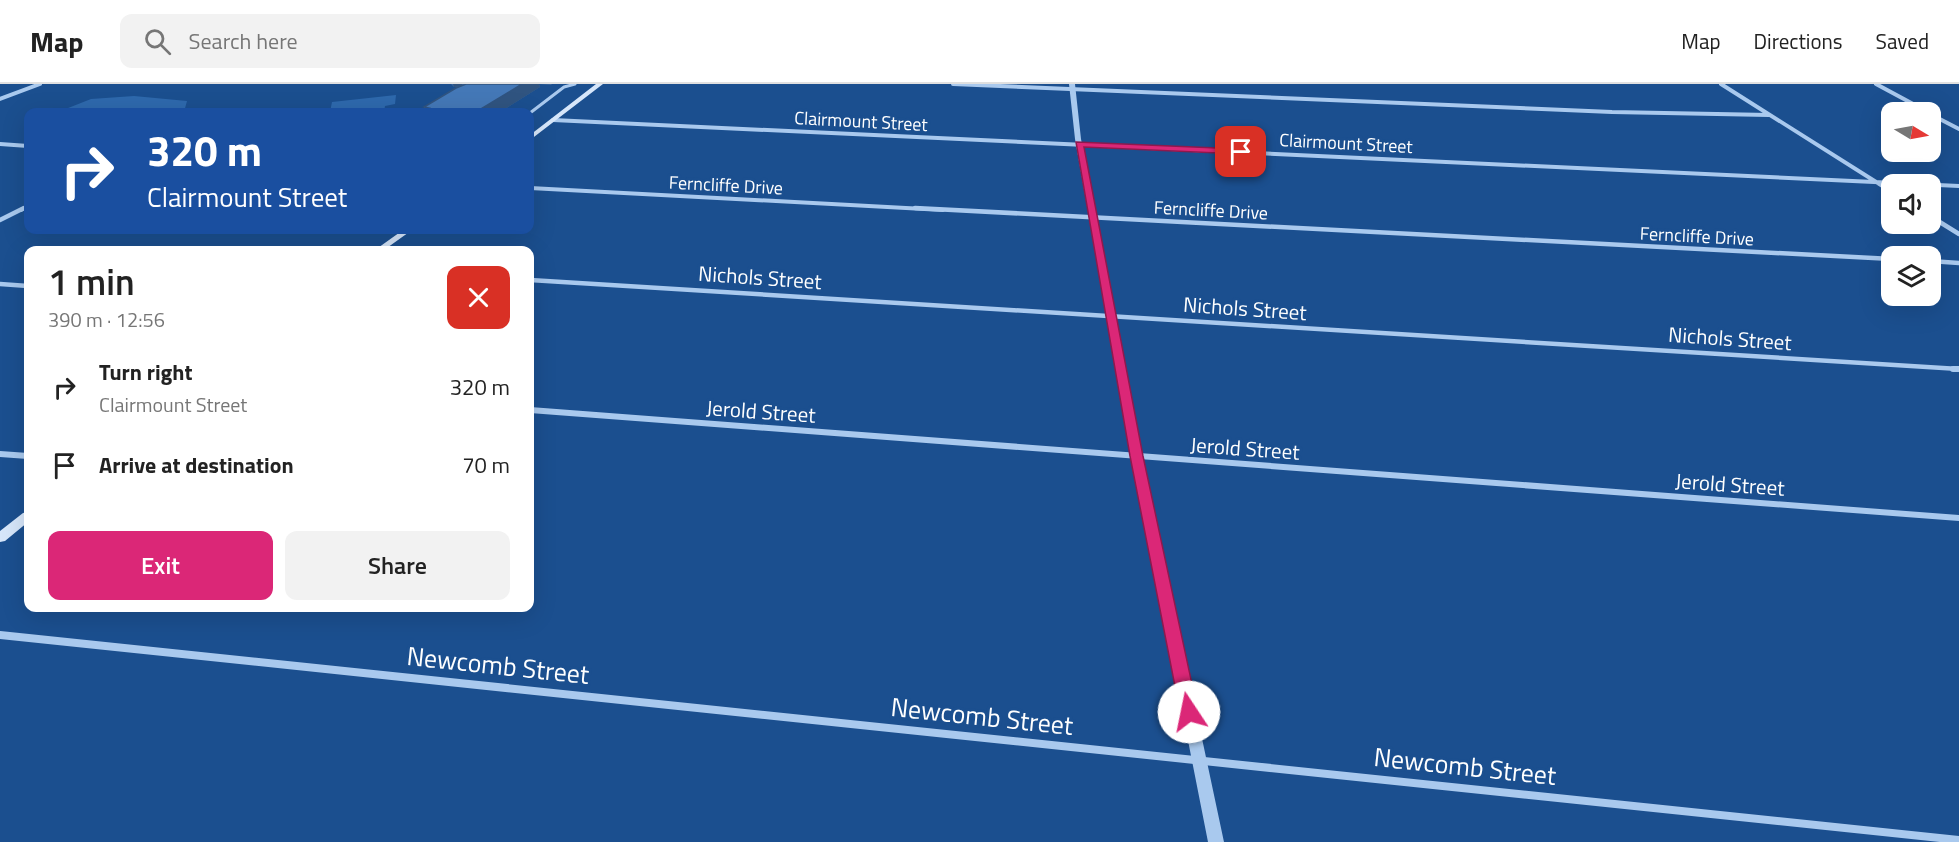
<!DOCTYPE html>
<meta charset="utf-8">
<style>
:root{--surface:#fff;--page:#f2f2f2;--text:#222;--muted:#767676;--line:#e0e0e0;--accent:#db2777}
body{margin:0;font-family:"Titillium Web",sans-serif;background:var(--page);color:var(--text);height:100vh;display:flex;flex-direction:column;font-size:22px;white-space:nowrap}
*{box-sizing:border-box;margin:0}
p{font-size:20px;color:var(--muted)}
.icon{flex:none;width:33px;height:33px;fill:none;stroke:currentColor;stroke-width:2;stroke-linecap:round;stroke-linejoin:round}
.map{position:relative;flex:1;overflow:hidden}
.panel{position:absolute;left:24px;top:162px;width:510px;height:366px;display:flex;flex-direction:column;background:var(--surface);border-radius:12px;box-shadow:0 6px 24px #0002}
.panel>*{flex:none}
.banner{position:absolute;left:24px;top:24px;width:510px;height:126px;border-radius:12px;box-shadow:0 6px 24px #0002;background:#1a4fa0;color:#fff;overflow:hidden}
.needle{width:39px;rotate:100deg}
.controls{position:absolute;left:1881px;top:18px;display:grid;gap:12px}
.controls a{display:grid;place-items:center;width:60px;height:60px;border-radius:12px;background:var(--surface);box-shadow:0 6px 24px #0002;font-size:30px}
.pin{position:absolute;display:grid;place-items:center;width:51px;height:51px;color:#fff;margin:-26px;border-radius:12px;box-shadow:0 3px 9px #0006}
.me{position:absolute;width:66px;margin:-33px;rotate:349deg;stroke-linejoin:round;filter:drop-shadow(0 0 4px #0008)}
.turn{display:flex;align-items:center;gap:21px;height:126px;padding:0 24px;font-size:27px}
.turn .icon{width:78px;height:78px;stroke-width:2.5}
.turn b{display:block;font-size:42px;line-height:51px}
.round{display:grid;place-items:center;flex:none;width:63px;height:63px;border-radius:12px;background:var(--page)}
.summary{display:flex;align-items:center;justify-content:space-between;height:102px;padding:0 24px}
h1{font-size:36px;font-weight:600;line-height:45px}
.primary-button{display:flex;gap:12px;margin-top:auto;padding:12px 24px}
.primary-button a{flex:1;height:69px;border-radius:12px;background:var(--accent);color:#fff;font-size:24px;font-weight:600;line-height:69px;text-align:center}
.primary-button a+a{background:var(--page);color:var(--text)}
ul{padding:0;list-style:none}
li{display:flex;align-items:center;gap:18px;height:78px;padding:0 24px}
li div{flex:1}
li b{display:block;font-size:22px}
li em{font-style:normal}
header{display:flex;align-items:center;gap:36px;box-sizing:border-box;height:84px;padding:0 30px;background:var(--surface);border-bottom:2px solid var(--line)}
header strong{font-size:28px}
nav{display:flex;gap:33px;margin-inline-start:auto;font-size:21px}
.search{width:420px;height:54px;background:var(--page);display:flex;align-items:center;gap:15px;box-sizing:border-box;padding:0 21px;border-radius:12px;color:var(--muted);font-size:22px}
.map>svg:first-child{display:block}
</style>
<header>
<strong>Map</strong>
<div class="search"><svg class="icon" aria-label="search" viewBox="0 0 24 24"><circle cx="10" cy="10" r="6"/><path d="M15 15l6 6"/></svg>Search here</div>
<nav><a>Map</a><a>Directions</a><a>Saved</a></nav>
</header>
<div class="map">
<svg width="1959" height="758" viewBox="0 0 1959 758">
<rect width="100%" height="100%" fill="#1b4f8f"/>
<!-- green -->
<path fill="#2e69ad" d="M396,11L395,20L385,22L384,28H330L332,18Z
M134,12L187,17L184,28H58L91,15Z"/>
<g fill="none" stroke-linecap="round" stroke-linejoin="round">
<!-- service -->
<path stroke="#a9c9ee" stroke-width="3" d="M530,29L564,3L575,0"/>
<!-- minor-far3 -->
<path stroke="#a9c9ee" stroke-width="4" d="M953,0L1612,28L1769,31
M1721,0L1892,108
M1876,0L1928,28
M0,15L40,0
M1930,30L1959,45
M553,36L1959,102
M0,60L28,62
M530,104L943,126
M21,126L28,122"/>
<!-- minor-far2 -->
<path stroke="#a9c9ee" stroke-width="4.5" d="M915,124L1892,175
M1930,132L1959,150
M0,136L24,124
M1930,177L1959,179
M530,196L1959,285
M0,200L28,202"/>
<!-- minor-far1 -->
<path stroke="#a9c9ee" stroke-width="6" d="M1953,285H1959
M530,326L1959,434
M0,370L28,372"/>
<!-- minor -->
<path stroke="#a9c9ee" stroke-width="8" d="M0,551L1959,756"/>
<!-- tertiary -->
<path fill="#a9c9ee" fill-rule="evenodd" d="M1069,0H1075L1081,55L1142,372L1224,758H1208L1132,372L1075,55Z"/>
<!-- secondary -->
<path fill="#d6e6fa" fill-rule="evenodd" d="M596,0H603L530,56V51Z
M403,146H412L384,166H375Z
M28,428V438L5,457L0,458V447L23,429Z"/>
</g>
<!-- wall -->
<path fill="#3a679d" d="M451,0H552L551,1L539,0L540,3L500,28H415H422L425,26L424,23L458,3H454Z"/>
<!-- shaded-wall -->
<path fill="#305480" d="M453,0H462L463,2L454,3Z
M522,0H539L540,3L500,28H476Z"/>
<!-- building -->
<path fill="#4478b7" stroke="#305480" stroke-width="1.5" d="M466,0H522L476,28H415H422L429,24L424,23L456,4Z"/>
<!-- route -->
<path fill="#db2777" stroke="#8e194d" stroke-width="1.5" d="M1076,58L1241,65L1245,68L1241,70L1084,63L1143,372L1198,628L1195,633H1182L1180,628L1130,372Z"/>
<g text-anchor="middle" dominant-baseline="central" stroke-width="6" stroke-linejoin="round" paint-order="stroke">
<!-- far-street labels -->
<g font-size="18" fill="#fff" stroke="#1b4f8f">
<text transform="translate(861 37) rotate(3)">Clairmount Street</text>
<text transform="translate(1346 59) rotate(3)">Clairmount Street</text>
<text transform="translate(726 101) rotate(3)">Ferncliffe Drive</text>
<text transform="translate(1211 126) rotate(3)">Ferncliffe Drive</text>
<text transform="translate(1697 152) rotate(3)">Ferncliffe Drive</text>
</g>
<!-- street labels -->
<g font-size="21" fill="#fff" stroke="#1b4f8f">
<text transform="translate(760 193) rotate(4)">Nichols Street</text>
<text transform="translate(1245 224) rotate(4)">Nichols Street</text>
<text transform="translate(1730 254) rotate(4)">Nichols Street</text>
<text transform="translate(761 327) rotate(4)">Jerold Street</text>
<text transform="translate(1245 364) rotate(4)">Jerold Street</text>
<text transform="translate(1730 400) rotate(4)">Jerold Street</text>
</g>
<!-- near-street labels -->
<g font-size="26" fill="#fff" stroke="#1b4f8f">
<text transform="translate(498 581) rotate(6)">Newcomb Street</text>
<text transform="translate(982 632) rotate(6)">Newcomb Street</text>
<text transform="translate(1465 682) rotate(6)">Newcomb Street</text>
</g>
</g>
</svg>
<div class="controls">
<a><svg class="needle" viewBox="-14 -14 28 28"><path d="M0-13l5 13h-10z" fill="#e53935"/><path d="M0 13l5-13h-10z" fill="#767676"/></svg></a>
<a><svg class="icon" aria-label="sound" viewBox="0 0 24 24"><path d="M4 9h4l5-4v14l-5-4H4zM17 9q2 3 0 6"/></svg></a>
<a><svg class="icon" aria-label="layers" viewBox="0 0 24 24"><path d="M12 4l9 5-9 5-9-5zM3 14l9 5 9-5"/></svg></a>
</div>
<div class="pin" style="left:1241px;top:68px;background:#d93025"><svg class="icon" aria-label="arrive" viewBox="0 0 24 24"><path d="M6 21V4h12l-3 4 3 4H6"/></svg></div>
<svg class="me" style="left:1189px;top:628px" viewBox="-20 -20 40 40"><circle r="19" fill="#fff"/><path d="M0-13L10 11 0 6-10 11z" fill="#db2777"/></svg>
<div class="banner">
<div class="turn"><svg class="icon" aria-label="right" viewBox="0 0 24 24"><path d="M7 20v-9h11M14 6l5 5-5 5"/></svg><div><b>320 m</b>Clairmount Street</div></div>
</div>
<section class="panel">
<div class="summary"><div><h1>1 min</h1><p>390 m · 12:56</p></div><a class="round" style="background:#d93025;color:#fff"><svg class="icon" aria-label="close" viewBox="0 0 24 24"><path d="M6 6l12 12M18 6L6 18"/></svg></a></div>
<ul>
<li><svg class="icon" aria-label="right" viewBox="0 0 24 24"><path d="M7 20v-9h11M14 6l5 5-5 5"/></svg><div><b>Turn right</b><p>Clairmount Street</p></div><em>320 m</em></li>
<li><svg class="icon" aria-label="arrive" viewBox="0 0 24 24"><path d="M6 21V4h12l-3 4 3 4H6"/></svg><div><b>Arrive at destination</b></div><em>70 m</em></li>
</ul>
<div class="primary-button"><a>Exit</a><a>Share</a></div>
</section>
</div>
